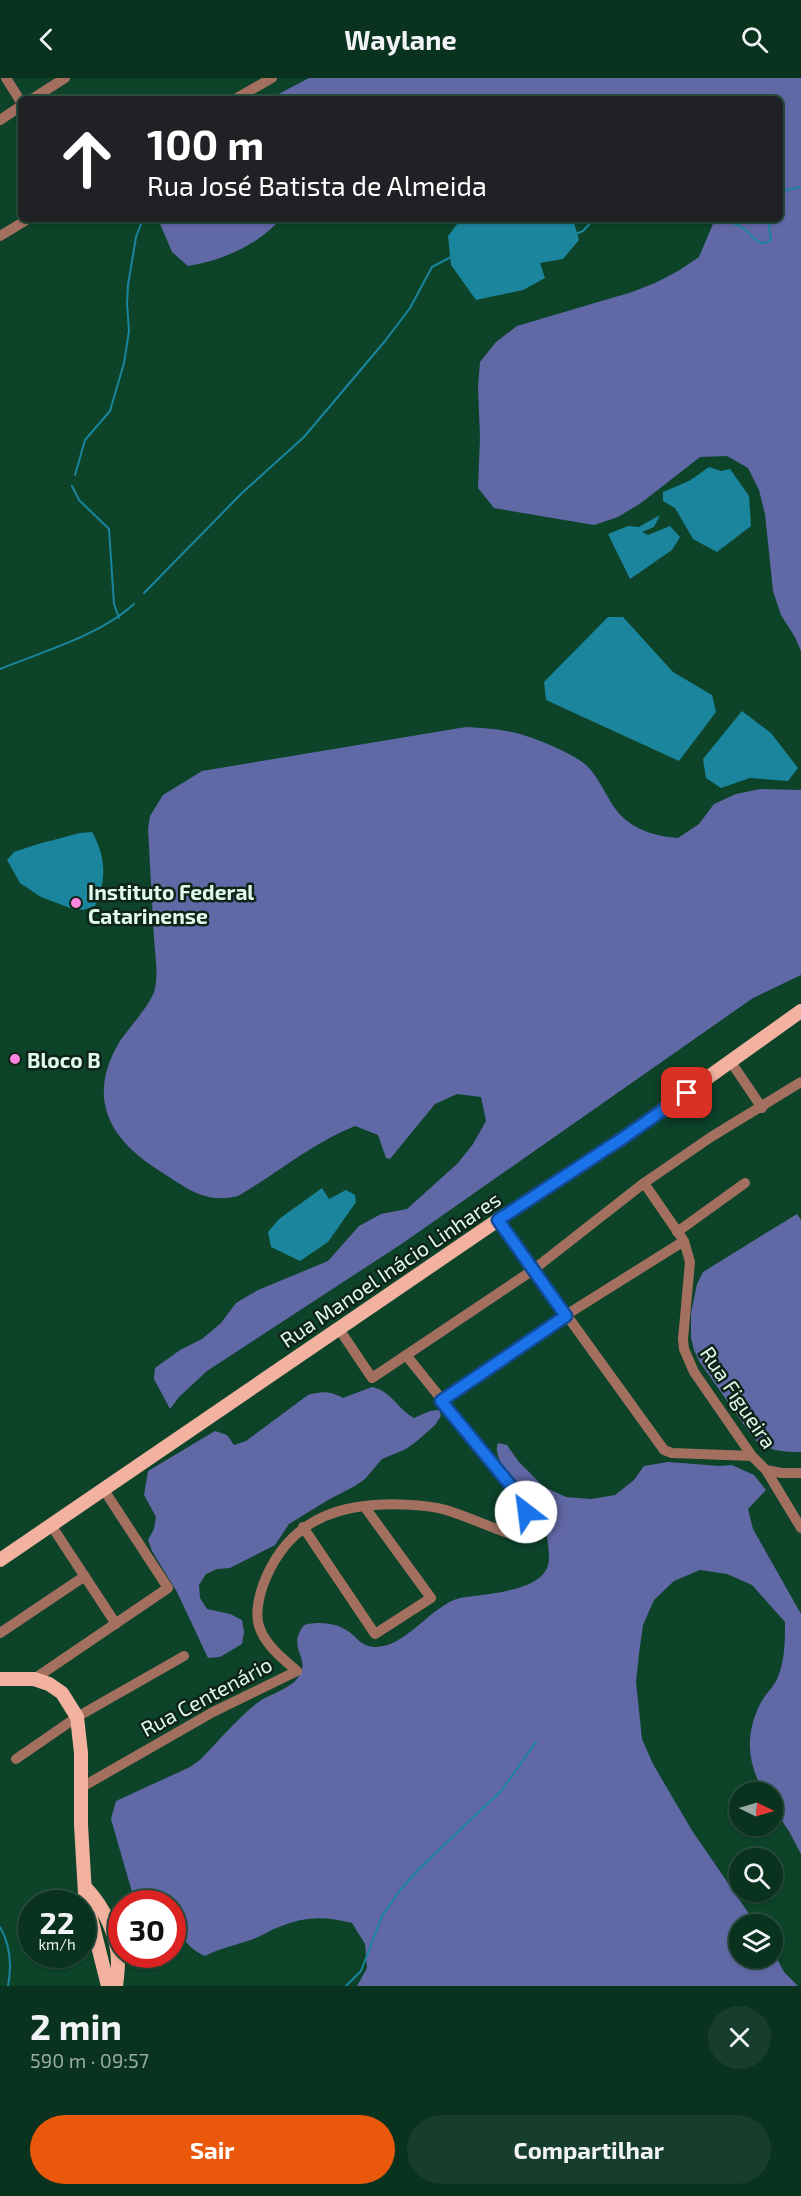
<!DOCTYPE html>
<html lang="pt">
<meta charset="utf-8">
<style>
:root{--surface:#09321f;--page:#173e2c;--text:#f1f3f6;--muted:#99aaa4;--line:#294d3d;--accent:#ea580c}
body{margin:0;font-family:"Exo 2",sans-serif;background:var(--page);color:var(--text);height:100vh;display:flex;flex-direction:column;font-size:22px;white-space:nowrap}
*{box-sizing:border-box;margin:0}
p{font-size:20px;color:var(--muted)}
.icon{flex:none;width:33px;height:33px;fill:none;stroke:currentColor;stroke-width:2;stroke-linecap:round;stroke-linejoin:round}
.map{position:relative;height:1908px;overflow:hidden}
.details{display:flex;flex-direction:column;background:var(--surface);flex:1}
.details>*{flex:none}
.top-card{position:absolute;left:18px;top:18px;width:765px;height:126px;border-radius:9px;box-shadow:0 2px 4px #0004,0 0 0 2px var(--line);background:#202124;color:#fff;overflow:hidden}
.needle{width:39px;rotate:95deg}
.buttons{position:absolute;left:729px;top:1704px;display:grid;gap:12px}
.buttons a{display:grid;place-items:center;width:54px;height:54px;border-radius:50%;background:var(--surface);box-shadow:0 2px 4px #0004,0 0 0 2px var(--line);font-size:30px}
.speed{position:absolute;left:18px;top:1812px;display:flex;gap:12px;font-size:30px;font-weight:700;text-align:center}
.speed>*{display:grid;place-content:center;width:78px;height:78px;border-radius:50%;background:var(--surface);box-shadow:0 2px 4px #0004,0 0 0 2px var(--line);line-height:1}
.speed small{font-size:15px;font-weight:400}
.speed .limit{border:9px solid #d22;background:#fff;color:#111}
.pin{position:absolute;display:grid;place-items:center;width:51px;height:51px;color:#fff;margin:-26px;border-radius:12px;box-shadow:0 3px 9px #0006}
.me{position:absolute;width:66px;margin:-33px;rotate:330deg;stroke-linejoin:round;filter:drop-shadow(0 0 4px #0008)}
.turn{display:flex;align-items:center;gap:21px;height:126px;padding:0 30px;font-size:27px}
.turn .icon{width:78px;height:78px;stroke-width:2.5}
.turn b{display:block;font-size:42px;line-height:51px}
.round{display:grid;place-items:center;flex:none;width:63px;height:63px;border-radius:32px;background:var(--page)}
.headline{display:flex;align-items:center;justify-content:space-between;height:102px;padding:0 30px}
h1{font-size:36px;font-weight:700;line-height:45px}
.action{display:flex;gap:12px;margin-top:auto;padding:12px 30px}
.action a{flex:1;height:69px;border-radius:36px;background:var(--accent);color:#fff;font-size:24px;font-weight:700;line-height:69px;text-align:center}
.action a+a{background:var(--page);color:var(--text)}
header{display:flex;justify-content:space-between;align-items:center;height:78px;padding:0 30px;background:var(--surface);font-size:27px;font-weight:700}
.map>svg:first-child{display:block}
</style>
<header><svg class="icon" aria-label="back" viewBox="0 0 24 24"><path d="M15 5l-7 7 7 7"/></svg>Waylane<svg class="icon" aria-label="search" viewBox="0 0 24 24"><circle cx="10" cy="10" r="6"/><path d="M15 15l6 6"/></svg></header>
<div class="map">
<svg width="801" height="1908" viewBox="0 0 801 1908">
<rect width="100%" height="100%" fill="#0c4329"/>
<!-- forest -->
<path fill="#6168a6" d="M309,0H801V573L795,559L781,537L773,513L765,436L759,412L748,390L727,378L700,379L641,425L618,439L594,447L494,430L478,410L480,360L478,309L480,284L496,264L517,248L632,214L655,205L678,193L699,179L715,141H780V21H269Z
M158,141H282C273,148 265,157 255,163C235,176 212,184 188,188L172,174Z
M466,649C483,650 500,651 516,655C533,659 575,676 587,688C598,699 604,713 612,726C627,750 652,758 678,760L699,746L714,726L736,716L760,711L801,712V897L753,920L403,1165L207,1293L179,1319L170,1331L154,1301L155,1290L180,1272L202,1261L221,1245L236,1225L258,1212L328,1183L359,1148L381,1136L407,1131L458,1085L473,1066L486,1043L481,1019L457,1016L435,1026L390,1081L386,1080L378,1057L355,1048C312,1065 278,1095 238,1118C206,1126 188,1111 163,1095C110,1063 85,1021 120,963C129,950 149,928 154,914C159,898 155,877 154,860C152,823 150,787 148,751L150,738L163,717L202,693Z
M797,1136L801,1142V1374C782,1374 769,1373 754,1361L699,1283L694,1272L691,1260V1235L697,1206L703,1194Z
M372,1309C392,1313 396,1330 414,1340L430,1333L439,1332L441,1338L435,1347L417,1363L406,1371L382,1381L365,1401L355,1408L328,1422L289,1446L275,1467L230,1490L217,1491L206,1496L199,1507L200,1520L207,1531L230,1536L242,1542L244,1554L242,1566L220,1579L208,1580L177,1514L152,1473L148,1462L154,1451L156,1439L144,1417L148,1393L215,1353L227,1357L234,1367L246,1363L308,1317C322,1313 330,1313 343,1320Z
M498,1365L507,1367L519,1384L544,1409L566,1419L591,1421L615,1417L634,1402L644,1388L668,1384L720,1388L732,1387L754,1397L766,1412L748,1431L753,1451L801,1536V1776L790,1755L773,1729L772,1714H764C747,1685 745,1657 760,1626C765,1616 774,1609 778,1599C785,1581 785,1563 785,1544L752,1507L727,1496L700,1492L674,1503L654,1522L643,1547L639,1576L636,1604L642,1661L653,1686L691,1751L756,1846H740V1880H772L773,1873L784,1894L798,1908H357L367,1890L365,1866L352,1845C324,1838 306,1838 279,1849C270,1852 262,1858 253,1861C237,1867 220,1870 205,1878C184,1869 173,1848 172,1826L142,1823L132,1814L111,1741L116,1723L190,1689L200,1682C219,1663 238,1639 260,1623C272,1615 295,1610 301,1594C308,1577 287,1570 304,1547C321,1543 338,1545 352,1556C359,1563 363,1568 374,1569C406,1570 430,1528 460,1520C484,1515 548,1515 549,1481C549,1465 546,1447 537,1433C527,1417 490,1383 498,1365Z"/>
<!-- water -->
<path fill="#1b859d" d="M461,141H573L579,162L563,181L540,185L545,200L523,212L476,222L451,187L448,158Z
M709,389L721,393L730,391L749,418L751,448L717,474L693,461L675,430L663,423V414L689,403Z
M660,437L654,449L642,454L648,457L670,448L680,459L672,472L630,501L608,456L628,448L639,449Z
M608,539H623L673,594L712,617L716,634L679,683L546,622L544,604Z
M742,633L771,655L798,690L788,703L750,700L721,710L706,700L703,681Z
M92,754C106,778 107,803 95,828L83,832L70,830L41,819L20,805L7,782L14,774L38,766L80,755Z
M322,1110L329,1121L346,1112L355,1117L356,1124L328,1164L300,1183L271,1169L268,1154L279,1141Z"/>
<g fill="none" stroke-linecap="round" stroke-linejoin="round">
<!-- stream -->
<path stroke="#1b859d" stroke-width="2" d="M780,119L783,113L801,109
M724,141C730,144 738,146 743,150C752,156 759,172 771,162L769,148L772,141
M576,156L583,153L594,141
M75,397L85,362L110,333L124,285L129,253L127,226L128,207L136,159L143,141
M72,408L79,422L109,451L114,526L119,540
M144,515L242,415L304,359L385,263L410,230L432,189L451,179
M0,591C44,573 99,558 134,526
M0,1849C11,1868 12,1887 8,1908
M346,1908L361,1893L382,1838L398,1815L418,1792L502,1712L536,1664"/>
<!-- minor -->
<path stroke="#a37060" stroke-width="10" d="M6,0L21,24
M32,21L65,0
M235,21L272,0
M0,42L21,28
M0,158L28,141
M731,984L762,1030
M644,1105L684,1163L690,1184L683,1261L684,1271L694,1294L752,1378L766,1392L801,1450
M498,1142L664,1372L672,1375L752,1378
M677,1154L745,1105
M339,1251L372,1300L533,1192L644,1105L711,1059L801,1004
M441,1323L566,1237L684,1163
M766,1392L781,1395H801
M51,1447L116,1546
M303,1449L375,1556L431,1520L364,1428
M0,1555L85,1498
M34,1601L168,1510L104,1412
M16,1681L77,1639L184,1578
M82,1709L213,1634L297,1593C282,1580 265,1567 259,1548C255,1535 259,1519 263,1507C281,1459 314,1434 364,1428C387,1425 425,1426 446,1432C469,1439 489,1449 511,1456H516L523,1451L526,1434L516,1414L406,1277"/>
<!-- major -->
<path stroke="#f2b29f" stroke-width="14" d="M0,1482L498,1142L626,1058L801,933
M0,1601H34L49,1606L62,1615L77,1639L81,1675V1747L85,1816L108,1908
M86,1810C104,1829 118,1858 118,1884C118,1892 117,1900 116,1908"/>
</g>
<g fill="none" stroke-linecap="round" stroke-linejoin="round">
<defs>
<path id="route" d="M526,1434L516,1414L441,1323L566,1238L498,1142L626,1058L687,1015"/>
</defs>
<!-- route casing -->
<use href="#route" stroke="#114b97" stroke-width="15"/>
<!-- route -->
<use href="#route" stroke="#1a73e8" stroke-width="10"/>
</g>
<!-- markers -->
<g fill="#fe86e0" stroke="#0f2418" stroke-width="2">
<circle cx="76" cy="825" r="6"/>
<circle cx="15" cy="981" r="6"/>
</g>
<g text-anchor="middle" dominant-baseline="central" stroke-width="5" stroke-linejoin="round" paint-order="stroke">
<!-- poi labels -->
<g font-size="21" font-weight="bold" fill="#dffae9" stroke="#0f2418" text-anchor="start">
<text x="88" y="813">Instituto Federal<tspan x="88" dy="24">Catarinense</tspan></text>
<text x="27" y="981">Bloco B</text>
</g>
<!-- street labels -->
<g font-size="21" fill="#dffae9" stroke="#0f2418">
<text transform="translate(390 1191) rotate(-34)">Rua Manoel Inácio Linhares</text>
<text transform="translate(739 1319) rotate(56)">Rua Figueira</text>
<text transform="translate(206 1618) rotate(-28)">Rua Centenário</text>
</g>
</g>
</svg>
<div class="buttons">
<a><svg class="needle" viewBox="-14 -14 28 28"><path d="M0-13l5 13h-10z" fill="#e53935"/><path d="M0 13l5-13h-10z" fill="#99aaa4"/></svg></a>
<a><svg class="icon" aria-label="search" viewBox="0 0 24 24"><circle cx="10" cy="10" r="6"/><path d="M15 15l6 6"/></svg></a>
<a><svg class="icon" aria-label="layers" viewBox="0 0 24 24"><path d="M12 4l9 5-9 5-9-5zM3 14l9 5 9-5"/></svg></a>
</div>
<div class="speed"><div>22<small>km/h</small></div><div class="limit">30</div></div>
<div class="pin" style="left:687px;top:1015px;background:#d93025"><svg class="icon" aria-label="arrive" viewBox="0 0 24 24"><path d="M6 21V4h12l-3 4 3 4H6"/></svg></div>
<svg class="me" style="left:526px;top:1434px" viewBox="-20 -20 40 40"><circle r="19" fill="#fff"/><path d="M0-13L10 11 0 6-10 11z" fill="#1a73e8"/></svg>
<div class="top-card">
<div class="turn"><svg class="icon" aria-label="ahead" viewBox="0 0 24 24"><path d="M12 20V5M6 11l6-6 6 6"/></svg><div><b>100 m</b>Rua José Batista de Almeida</div></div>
</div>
</div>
<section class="details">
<div class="headline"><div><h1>2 min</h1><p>590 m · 09:57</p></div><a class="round"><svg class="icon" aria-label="close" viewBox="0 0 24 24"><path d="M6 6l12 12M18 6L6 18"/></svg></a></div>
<div class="action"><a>Sair</a><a>Compartilhar</a></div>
</section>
